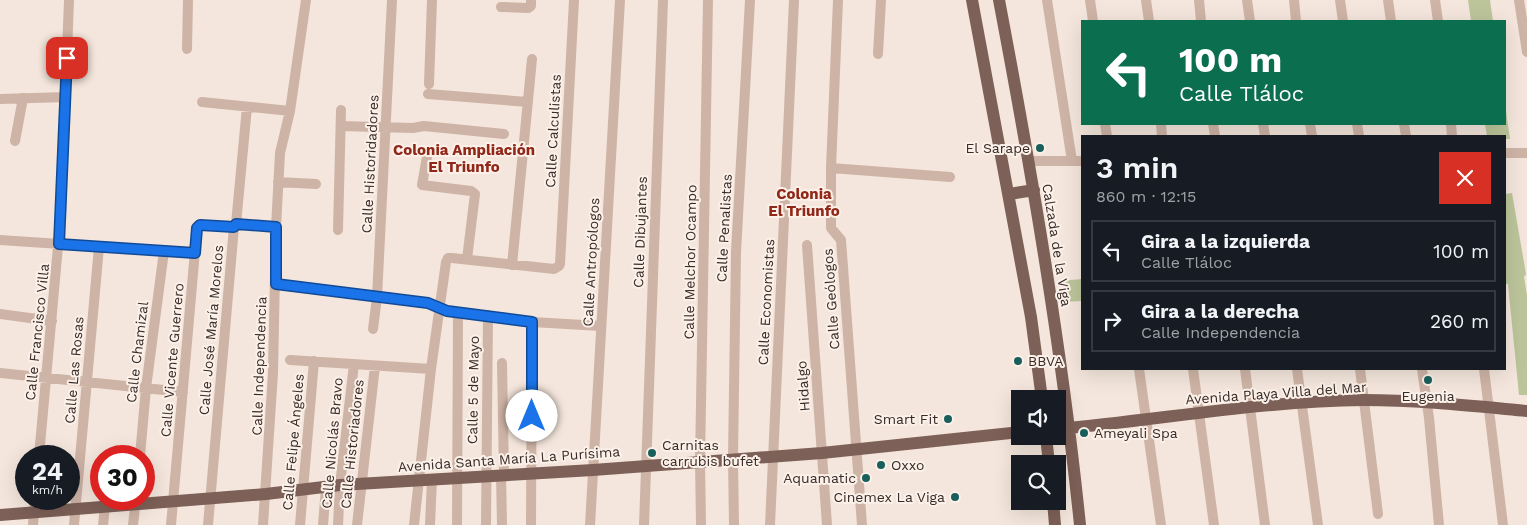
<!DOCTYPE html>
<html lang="es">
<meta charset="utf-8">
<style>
:root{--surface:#171b24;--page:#20242c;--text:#f1f3f6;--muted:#9ea1a6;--line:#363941}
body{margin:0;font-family:"Work Sans",sans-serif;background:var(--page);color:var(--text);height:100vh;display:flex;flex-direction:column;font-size:19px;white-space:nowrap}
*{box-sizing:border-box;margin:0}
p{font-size:16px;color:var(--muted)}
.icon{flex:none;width:28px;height:28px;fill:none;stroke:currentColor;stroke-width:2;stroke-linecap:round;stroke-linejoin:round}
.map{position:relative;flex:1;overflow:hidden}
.sheet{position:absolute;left:1081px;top:135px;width:425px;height:235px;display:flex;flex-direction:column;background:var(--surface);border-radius:0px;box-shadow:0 5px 20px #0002}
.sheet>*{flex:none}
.top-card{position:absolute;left:1081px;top:20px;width:425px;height:105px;border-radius:0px;box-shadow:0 5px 20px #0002;background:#0b6e4f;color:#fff;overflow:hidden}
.controls{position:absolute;left:1011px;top:390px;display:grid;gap:10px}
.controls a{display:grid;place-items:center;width:55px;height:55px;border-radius:0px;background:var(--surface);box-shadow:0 5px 20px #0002;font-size:25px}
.speed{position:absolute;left:15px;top:445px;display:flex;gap:10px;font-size:25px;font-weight:700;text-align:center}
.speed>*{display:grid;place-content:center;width:65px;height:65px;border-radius:50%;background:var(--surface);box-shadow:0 5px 20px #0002;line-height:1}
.speed small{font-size:12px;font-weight:400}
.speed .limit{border:8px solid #d22;background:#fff;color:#111}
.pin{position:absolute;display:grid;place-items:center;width:42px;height:42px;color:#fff;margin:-21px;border-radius:10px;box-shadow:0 2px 8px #0006}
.me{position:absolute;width:55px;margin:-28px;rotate:0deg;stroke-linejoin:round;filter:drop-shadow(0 0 4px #0008)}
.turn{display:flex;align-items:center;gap:18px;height:105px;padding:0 15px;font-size:22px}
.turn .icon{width:65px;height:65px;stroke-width:2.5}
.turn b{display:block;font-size:35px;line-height:42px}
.round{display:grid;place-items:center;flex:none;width:52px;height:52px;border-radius:0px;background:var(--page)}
.summary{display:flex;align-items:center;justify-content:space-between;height:85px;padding:0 15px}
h1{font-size:30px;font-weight:600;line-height:38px}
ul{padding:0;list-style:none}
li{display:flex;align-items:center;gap:15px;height:62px;margin:0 10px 8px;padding:0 5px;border:2px solid var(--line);border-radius:0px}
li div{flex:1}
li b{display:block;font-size:19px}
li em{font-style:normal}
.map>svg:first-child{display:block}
</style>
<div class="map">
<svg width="1527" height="525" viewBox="0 0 1527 525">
<rect width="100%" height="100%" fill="#f4e6dc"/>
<!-- green -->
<path fill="#bcc59a" d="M1468,0H1490L1493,21H1471Z
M1505,104L1510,139H1505V136H1487L1485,124H1505Z
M1512,193L1526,274L1524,277L1527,295V395H1519L1508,284H1505V194Z
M1082,279V301L1063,302L1060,281Z"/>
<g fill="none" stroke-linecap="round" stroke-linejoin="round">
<!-- minor -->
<path stroke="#ceb4a6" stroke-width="10" d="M838,0L831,168V228L841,240L862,525
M1047,0L1072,161
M1090,0L1093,21
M1146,0L1149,21
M1199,0L1201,21
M1247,0L1250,21
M1294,0L1296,21
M1340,0L1343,21
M1388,0L1391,21
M1435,0L1438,21
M1519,0L1527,52
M501,7L528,8L531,6V0
M187,49L188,0
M878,54L881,0
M429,84L432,0
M428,94L528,102
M0,99L66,97
M202,102L290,111
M1105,124L1107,136
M1161,124L1162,136
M1213,124L1215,136
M1263,124L1265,136
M1310,124L1312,136
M1357,124L1359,136
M1404,124L1406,136
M1451,124L1452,136
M341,126L413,128L424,126L504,134
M15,141L23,98
M1505,153H1527
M427,157L422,185L471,191L475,194L467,259
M1029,161H1082
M831,168L950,177
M278,182L316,184
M236,224L276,227
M338,230L341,110
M0,240L195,253
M807,245L827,525
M512,265L532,59
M276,284L428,303L447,311L532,322L601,326
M0,314L52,321
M373,329L377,297L392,0
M290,360L431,369
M502,363L504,475
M1139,369L1161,525
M1193,369L1214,525
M1245,369L1265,525
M1297,369L1318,525
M1360,369L1378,514
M1422,369L1429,418L1439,525
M1484,369L1503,525
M0,373L183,392
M39,456L61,213L69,0
M140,456L146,388L164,251
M501,475L502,525
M33,525L35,499
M74,525L99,247
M103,525L105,506
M133,525L136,499
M171,525L197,228L200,225H205L234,227
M208,525L234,227L236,224L247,107
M263,525L273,373L276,227L280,153L290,111L306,0
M300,525L314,361
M323,525L326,488
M338,525L340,485L354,364
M357,525L375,366
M414,525L431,369L446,262L448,258H452L554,269L559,266L560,264L574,0
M430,525L432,479
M457,525L458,313
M486,525L488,315
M531,525L532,322
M590,525L620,0
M644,525L663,0
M701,525L700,461L708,0
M734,525L733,458L736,252L750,0
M770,525L794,0"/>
<!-- major -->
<path stroke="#7d6057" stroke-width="12" d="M972,0L1031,317L1042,399
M999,0C1032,174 1062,349 1080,525
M1009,194L1034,190
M1058,429C1160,420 1261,401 1364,400C1418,400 1473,406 1527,411
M1046,436L1049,464
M1053,501L1055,525
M0,515L266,494L340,485L593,470L822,453L1020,432"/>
</g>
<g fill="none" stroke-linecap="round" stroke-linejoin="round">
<defs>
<path id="route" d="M67,58L59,244L195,253L197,228L200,225L234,227L236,224L276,227V284L428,303L447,311L532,322V416"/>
</defs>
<!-- route casing -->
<use href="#route" stroke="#114b97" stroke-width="12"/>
<!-- route -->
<use href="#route" stroke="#1a73e8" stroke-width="9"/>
</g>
<!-- markers -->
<g fill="#195f5c" stroke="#fbf1e9" stroke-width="2">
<circle cx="1040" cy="148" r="5"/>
<circle cx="1018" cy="361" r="5"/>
<circle cx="1428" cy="380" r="5"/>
<circle cx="948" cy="419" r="5"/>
<circle cx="1084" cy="433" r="5"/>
<circle cx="652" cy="453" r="5"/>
<circle cx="881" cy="465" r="5"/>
<circle cx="866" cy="478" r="5"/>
<circle cx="955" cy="497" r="5"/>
</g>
<g text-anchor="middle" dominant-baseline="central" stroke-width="4" stroke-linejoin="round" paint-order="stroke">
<!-- street labels -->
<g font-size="14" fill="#392b28" stroke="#fbf1e9">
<text transform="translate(553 131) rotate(-87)">Calle Calculistas</text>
<text transform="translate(370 164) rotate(-87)">Calle Historidadores</text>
<text transform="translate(724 228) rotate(-87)">Calle Penalistas</text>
<text transform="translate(640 232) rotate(-88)">Calle Dibujantes</text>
<text transform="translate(1057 245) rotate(81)">Calzada de la Viga</text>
<text transform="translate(591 262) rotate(-87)">Calle Antropólogos</text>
<text transform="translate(690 262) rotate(-89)">Calle Melchor Ocampo</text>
<text transform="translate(831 299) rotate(-94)">Calle Geólogos</text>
<text transform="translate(766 302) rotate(-87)">Calle Economistas</text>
<text transform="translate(211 330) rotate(-85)">Calle José María Morelos</text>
<text transform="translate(37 332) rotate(-84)">Calle Francisco Villa</text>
<text transform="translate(137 352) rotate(-83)">Calle Chamizal</text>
<text transform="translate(172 360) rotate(-85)">Calle Vicente Guerrero</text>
<text transform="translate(259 366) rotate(-88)">Calle Independencia</text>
<text transform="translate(74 370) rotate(-85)">Calle Las Rosas</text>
<text transform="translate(803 386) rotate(-94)">Hidalgo</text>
<text transform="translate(473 390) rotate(-89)">Calle 5 de Mayo</text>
<text transform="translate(1276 393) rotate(-4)">Avenida Playa Villa del Mar</text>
<text transform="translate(293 442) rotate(-85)">Calle Felipe Ángeles</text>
<text transform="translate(332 443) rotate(-85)">Calle Nicolás Bravo</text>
<text transform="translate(352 444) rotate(-84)">Calle Historiadores</text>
<text transform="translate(509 459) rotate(-4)">Avenida Santa María La Purísima</text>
</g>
<!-- poi labels -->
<g font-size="14" fill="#392b28" stroke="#fbf1e9" text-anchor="end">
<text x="1030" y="148">El Sarape</text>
<text x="1028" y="361" text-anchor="start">BBVA</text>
<text x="1428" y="396" text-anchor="middle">Eugenia</text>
<text x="938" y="419">Smart Fit</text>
<text x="1094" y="433" text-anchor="start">Ameyali Spa</text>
<text x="662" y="445" text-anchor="start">Carnitas<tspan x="662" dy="16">carrubis bufet</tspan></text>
<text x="891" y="465" text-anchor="start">Oxxo</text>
<text x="856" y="478">Aquamatic</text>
<text x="945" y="497">Cinemex La Viga</text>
</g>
<!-- neighbourhood labels -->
<g font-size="15" font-weight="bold" fill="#902719" stroke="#fbf1e9">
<text x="464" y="150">Colonia Ampliación<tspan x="464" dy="17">El Triunfo</tspan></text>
<text x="804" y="194">Colonia<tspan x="804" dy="17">El Triunfo</tspan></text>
</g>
</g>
</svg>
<div class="controls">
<a><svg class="icon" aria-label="sound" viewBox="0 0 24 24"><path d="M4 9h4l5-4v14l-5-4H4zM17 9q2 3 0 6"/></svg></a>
<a><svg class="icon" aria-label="search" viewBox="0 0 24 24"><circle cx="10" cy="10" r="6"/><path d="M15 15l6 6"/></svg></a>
</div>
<div class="speed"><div>24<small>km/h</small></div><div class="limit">30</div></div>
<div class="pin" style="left:67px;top:58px;background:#d93025"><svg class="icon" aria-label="arrive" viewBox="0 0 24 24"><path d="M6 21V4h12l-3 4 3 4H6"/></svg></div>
<svg class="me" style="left:532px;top:416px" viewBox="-20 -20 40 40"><circle r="19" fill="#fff"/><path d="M0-13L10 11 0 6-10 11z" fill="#1a73e8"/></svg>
<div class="top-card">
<div class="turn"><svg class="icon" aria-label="left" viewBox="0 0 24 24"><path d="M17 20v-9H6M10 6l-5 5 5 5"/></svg><div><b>100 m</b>Calle Tláloc</div></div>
</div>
<section class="sheet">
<div class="summary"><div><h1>3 min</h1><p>860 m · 12:15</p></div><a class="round" style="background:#d93025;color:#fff"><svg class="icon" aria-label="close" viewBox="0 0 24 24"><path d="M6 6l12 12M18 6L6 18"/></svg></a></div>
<ul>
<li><svg class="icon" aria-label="left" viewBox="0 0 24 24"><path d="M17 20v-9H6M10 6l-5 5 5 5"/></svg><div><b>Gira a la izquierda</b><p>Calle Tláloc</p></div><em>100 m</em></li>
<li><svg class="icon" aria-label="right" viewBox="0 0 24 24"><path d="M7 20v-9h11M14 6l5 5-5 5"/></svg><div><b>Gira a la derecha</b><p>Calle Independencia</p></div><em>260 m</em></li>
</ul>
</section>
</div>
